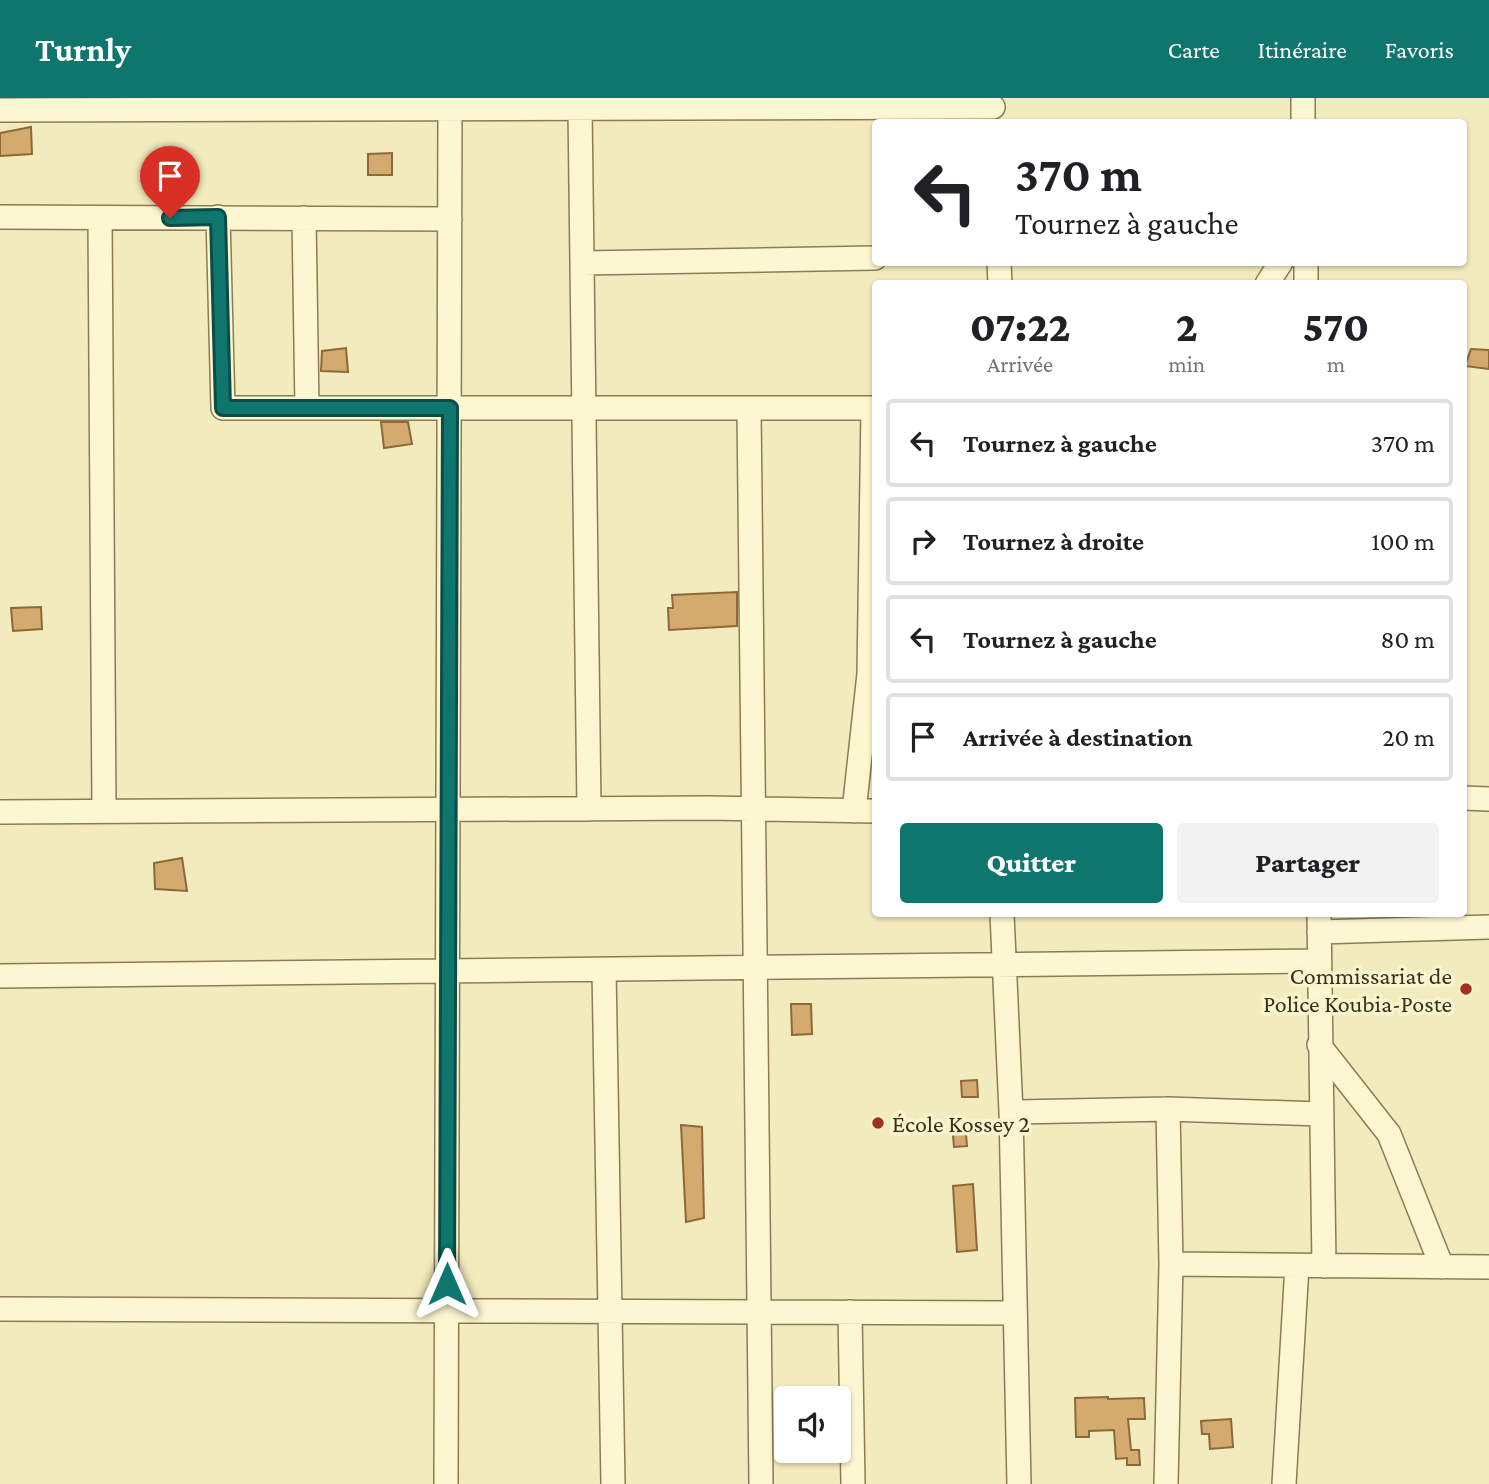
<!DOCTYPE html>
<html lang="fr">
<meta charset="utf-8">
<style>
:root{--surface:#fff;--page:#f2f2f2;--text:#202124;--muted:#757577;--line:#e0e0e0;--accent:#0f766e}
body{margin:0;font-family:"Crimson Pro",serif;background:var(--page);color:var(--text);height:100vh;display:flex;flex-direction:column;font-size:26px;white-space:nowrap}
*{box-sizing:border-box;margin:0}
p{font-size:23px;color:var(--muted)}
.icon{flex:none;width:38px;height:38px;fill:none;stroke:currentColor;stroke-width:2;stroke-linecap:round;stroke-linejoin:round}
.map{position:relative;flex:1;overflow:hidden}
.sheet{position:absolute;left:872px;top:182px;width:595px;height:637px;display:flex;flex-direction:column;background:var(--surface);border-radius:7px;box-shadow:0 2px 5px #0004}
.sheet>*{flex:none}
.banner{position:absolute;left:872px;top:21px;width:595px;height:147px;border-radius:7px;box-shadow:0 2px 5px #0004;background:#fff;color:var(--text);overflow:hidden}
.controls{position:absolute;left:774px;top:1288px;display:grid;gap:14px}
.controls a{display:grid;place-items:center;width:77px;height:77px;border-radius:7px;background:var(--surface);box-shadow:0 2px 5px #0004;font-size:35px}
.pin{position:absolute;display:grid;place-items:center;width:60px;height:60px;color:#fff;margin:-72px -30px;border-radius:50% 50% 50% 0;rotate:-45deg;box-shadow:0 0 7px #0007}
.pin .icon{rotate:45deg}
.me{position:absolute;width:77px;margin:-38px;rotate:0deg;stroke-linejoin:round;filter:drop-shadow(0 0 5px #0008)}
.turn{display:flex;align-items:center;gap:24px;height:147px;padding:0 28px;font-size:32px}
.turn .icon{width:91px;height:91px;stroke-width:2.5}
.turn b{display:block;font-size:49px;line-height:60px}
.eta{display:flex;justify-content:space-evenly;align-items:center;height:119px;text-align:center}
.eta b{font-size:42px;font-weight:800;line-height:49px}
.cta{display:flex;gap:14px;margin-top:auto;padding:14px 28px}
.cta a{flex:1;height:80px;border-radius:7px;background:var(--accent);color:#fff;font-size:28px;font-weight:800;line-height:80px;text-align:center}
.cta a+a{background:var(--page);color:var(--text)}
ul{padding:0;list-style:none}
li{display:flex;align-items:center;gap:21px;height:88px;margin:0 14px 10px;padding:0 14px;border:4px solid var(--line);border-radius:7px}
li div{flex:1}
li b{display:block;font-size:26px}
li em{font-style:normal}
header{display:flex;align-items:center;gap:42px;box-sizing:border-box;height:98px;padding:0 35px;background:var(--accent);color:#fff}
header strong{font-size:33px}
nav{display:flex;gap:38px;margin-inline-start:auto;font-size:24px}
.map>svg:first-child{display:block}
</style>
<header>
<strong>Turnly</strong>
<nav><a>Carte</a><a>Itinéraire</a><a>Favoris</a></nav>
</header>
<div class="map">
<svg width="1489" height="1386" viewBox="0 0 1489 1386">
<rect width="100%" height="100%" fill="#f2ebbd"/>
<!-- building -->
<path fill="#d4aa6f" stroke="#8d6838" stroke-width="2" d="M31,29L32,56L0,58V35Z
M392,55V77H368V56Z
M346,250L348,274L321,273L322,253Z
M1471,251L1489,252V271L1465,268Z
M381,324H408L412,346L384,350Z
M737,494V528L669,532L668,510H673L672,497Z
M41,509L42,531L13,533L11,510Z
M182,760L187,793L155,791L154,765Z
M791,906H811L812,936L792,937Z
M977,982L978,999H962L961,983Z
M965,1025L967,1048L954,1049L952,1026Z
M681,1027L702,1029L704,1120L686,1124Z
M973,1086L977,1152L957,1154L953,1088Z
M1108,1299V1301L1144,1300L1145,1321H1128L1131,1352H1139L1140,1367H1127V1360L1116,1361L1114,1332L1089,1333V1339H1076L1075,1300Z
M1231,1321L1233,1349L1210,1351L1209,1336H1202L1201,1323Z"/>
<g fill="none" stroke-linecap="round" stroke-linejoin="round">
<defs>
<path id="minor" d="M435,0L450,10L446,1386
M1303,0V24
M580,10L589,711
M0,12L993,9
M0,119L450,121
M218,119L223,310H875
M100,120L104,713
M304,120L307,310
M999,164L1000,186
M1306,164V186
M582,165L875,160
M1267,186L1281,164
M749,311L761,1386
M1463,700L1489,701
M854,713L869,576L873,310
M0,714L708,710L875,713
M1002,816L1011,1014L1019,1386
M1319,816L1324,1168
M1319,834L1489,829
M604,872L613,1386
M0,878L1318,863
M1319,947L1389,1036L1442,1169
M1011,1014L1168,1011L1320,1016
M1171,1166L1489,1169
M0,1211L1014,1215
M850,1214L853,1386
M1166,1386L1171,1166L1168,1011
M1284,1386L1297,1168"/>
</defs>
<!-- minor casing -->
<use href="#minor" stroke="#8c7b55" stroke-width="26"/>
<!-- minor -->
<use href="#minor" stroke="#fcf6d1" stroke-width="23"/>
</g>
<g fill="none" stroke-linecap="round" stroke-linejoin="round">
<defs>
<path id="route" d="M170,120L218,119L223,310H450L447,1186"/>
</defs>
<!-- route casing -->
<use href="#route" stroke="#0a4d48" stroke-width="18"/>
<!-- route -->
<use href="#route" stroke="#0f766e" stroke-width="12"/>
</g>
<!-- markers -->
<g fill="#a1331f" stroke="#f9f3ce" stroke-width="2.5">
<circle cx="1466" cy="891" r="7"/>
<circle cx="878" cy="1025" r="7"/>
</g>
<g text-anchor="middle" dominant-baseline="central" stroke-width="7" stroke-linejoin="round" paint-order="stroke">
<!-- poi labels -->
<g font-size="24" fill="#3a2f1b" stroke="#f9f3ce" text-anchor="end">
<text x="1452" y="877">Commissariat de<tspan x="1452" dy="28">Police Koubia-Poste</tspan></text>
<text x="892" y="1025" text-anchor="start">École Kossey 2</text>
</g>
</g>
</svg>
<div class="controls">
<a><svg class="icon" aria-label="sound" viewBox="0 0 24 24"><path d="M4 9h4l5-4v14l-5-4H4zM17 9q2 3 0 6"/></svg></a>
</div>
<div class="pin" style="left:170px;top:120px;background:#d93025"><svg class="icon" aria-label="arrive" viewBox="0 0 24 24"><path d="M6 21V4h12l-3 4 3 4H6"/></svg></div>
<svg class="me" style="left:447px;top:1186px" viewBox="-20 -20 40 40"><path d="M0-17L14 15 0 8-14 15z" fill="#0f766e" stroke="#fff" stroke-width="4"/></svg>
<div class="banner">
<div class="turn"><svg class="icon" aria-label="left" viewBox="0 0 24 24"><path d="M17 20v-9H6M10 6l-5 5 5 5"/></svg><div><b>370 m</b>Tournez à gauche</div></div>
</div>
<section class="sheet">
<div class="eta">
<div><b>07:22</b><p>Arrivée</p></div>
<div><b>2</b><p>min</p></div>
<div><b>570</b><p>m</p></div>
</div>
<ul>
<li><svg class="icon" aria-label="left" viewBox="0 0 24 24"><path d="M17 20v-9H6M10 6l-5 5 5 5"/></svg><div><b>Tournez à gauche</b></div><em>370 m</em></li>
<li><svg class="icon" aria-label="right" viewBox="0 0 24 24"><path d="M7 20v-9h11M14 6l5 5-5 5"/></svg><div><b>Tournez à droite</b></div><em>100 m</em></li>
<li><svg class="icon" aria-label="left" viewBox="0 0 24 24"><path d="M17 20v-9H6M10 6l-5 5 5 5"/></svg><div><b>Tournez à gauche</b></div><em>80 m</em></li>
<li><svg class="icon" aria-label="arrive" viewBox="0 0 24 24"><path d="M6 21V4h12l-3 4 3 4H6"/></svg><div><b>Arrivée à destination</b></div><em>20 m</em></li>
</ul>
<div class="cta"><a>Quitter</a><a>Partager</a></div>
</section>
</div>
